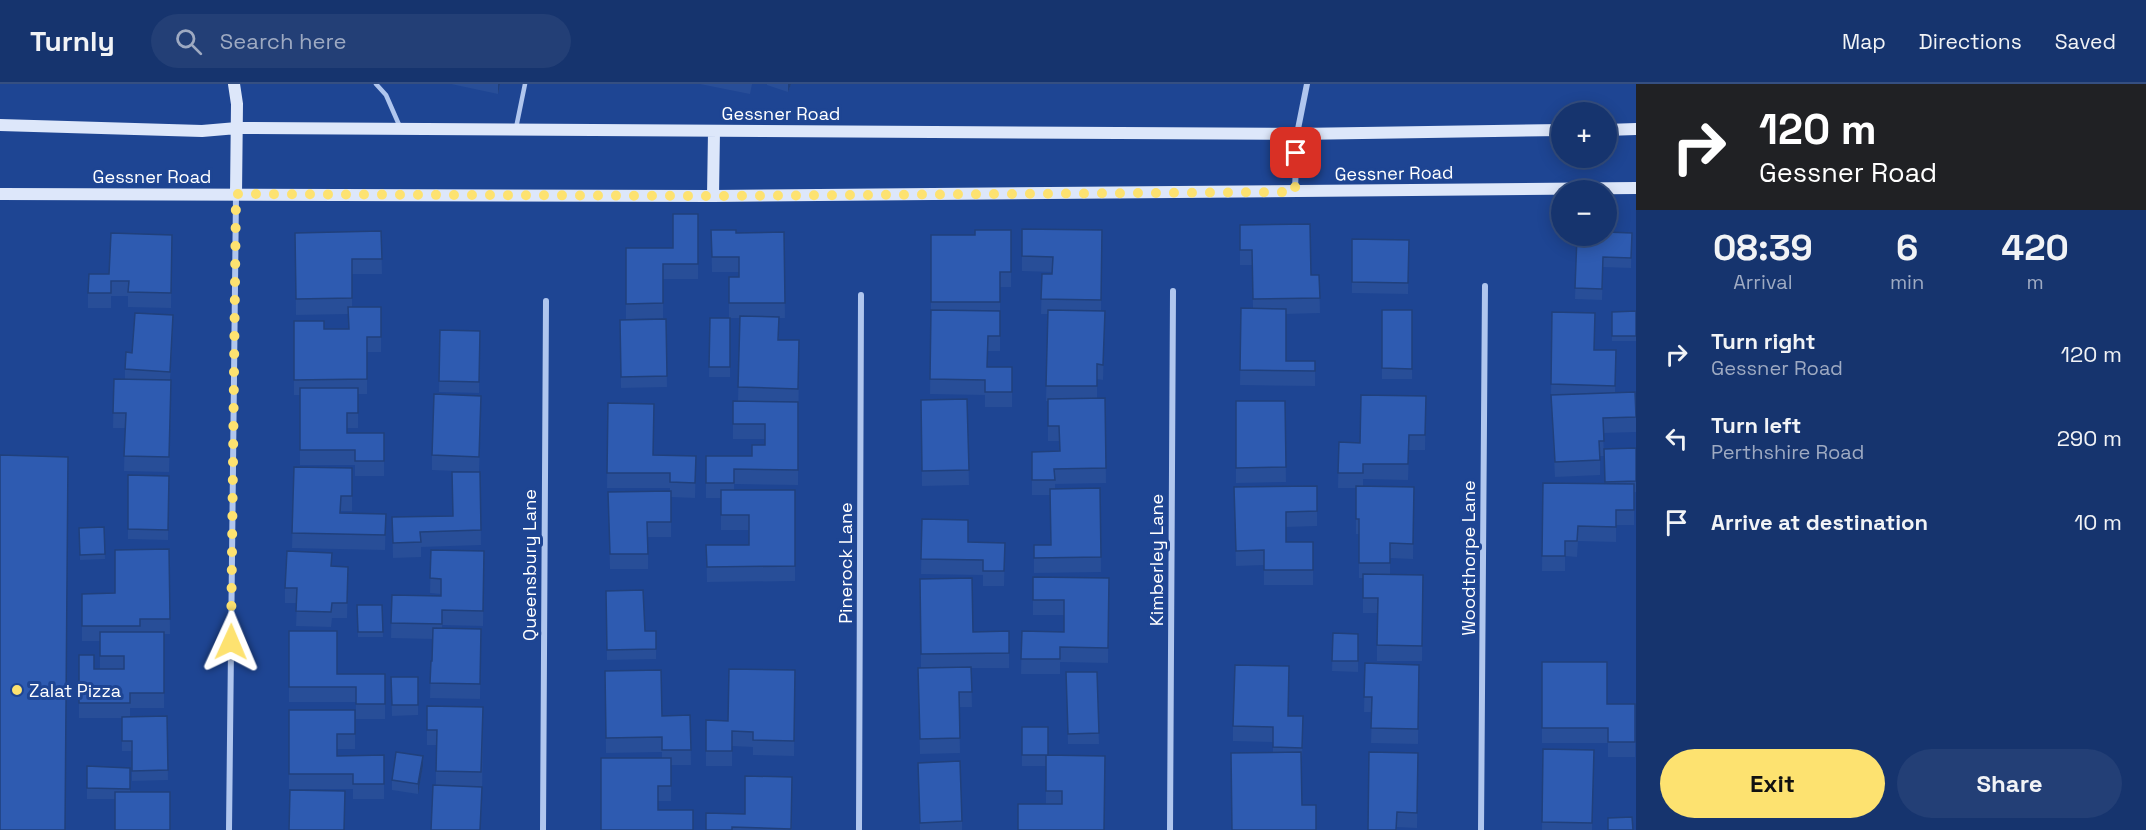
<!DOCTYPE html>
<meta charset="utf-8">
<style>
:root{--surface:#16346e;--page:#233f76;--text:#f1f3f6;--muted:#9eaac2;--line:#354f81;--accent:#fde270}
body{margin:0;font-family:"Space Grotesk",sans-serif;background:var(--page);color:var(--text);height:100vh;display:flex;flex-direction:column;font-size:22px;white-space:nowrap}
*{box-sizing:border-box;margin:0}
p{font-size:20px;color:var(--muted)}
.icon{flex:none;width:33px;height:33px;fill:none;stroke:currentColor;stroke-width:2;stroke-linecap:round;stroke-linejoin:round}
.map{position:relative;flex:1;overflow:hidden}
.sheet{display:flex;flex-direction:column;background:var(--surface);width:510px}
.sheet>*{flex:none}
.guide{background:#202124;color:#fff;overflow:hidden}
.tools{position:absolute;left:1551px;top:18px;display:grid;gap:12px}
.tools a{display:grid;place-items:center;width:66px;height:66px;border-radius:50%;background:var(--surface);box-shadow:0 3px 15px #0003,0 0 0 2px var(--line);font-size:30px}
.pin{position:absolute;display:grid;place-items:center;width:51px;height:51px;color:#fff;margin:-26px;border-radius:12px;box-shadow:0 3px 9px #0006}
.me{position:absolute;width:66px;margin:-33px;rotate:1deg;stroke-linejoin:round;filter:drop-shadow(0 0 4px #0008)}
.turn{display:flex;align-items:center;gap:21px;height:126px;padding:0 24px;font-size:27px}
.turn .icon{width:78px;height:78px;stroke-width:2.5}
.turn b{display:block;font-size:42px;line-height:51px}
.eta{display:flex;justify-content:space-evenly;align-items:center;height:102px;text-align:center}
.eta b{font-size:36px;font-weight:700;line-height:42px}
.button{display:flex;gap:12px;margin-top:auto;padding:12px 24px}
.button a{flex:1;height:69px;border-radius:36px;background:var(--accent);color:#111;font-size:24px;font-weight:700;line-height:69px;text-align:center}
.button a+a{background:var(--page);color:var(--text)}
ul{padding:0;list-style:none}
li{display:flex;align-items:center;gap:18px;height:84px;padding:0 24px}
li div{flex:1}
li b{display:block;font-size:22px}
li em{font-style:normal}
header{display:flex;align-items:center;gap:36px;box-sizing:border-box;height:84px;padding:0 30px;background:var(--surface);border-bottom:2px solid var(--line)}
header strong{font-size:28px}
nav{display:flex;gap:33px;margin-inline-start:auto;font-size:21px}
.search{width:420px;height:54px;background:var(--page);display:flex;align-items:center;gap:15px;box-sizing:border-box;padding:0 21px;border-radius:33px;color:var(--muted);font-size:22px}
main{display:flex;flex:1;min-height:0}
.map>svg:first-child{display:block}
</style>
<header>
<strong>Turnly</strong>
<div class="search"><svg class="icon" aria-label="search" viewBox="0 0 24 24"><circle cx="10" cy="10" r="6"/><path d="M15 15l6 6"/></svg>Search here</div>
<nav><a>Map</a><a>Directions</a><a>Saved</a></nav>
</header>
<main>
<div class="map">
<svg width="1636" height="746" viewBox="0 0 1636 746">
<rect width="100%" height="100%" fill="#1e4593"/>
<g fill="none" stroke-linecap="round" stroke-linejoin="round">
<!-- lane -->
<path stroke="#b0c6ee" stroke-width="4.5" d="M376,0L386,11L400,43
M516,44L525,0"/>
<!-- street -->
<path stroke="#b0c6ee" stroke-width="6" d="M1295,106L1297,50L1307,0
M229,746L236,111
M543,746L546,217
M859,746L861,211
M1170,746L1173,207
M1481,746L1485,202"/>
<!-- secondary -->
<path stroke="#dde7fa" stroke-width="12" d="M234,0L237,20L236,110
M0,41L202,47L237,44L1297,50L1562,46
M1606,46L1636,45
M0,110L713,112L1636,104
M713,112L714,47"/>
</g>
<!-- wall -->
<path fill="#284e98" d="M451,0H500L498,10Z
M700,0H752L750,10Z
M767,0H791L788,8L767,1Z
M698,130V195H663V234L626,235V164H673Z
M1240,141L1311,191H1319L1320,229L1286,230V277H1315V302L1240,301L1241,224H1253L1252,181H1240Z
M1022,145L1102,146L1101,227H1105L1103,296L1097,295V315L1105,314L1106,399L1055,400V405L1100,404L1101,488L1034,489V461H1050V411H1032V368L1060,367L1059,357H1048V317H1046L1048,230H1041L1042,190H1052V188L1022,187Z
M711,146L736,149L784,148L785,234H779V256H799L798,401L734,400V406H795V497L707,498L706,461H749V446H721V414H706V372H752L765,361V355H733V317H738L740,234H729V193H739V188H712Z
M1011,146V203H1000V267H988L987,283H1012V323H985V311L930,310L931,228V151H975Z
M381,147L382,190H352V223H381V268H367V310H358V344H347V349H384V392H355V381H300V311H294V237L324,245H349L348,230L296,231L295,149Z
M1632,149L1631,184L1603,183L1602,216L1575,215L1577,152Z
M172,151L171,224L128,223V212H111V224H88V209L109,190Z
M1352,155L1409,156L1408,210L1352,209Z
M1382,226H1412V295H1382Z
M1636,227V257H1612V228Z
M1552,228L1595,266H1616L1615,309L1636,327V348L1603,349L1604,372H1600V391L1555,393L1551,315Z
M710,234H730V293H709Z
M666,235L667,303L621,304L620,236Z
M173,242L170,296L171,311L169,388L124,387L125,344H113L114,295H125V285L132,269Z
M440,246L480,247L479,309L439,308Z
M1426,312L1425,366H1409L1408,396L1363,395V402L1414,403L1413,475L1390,474V490L1423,491L1422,577H1377V529H1363V494H1359V450H1356V404H1338L1339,358L1360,359Z
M967,315L969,401L922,402L921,316Z
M1236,317H1285L1286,398L1236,399Z
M608,319L653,371L696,372L695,414L671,413V453H648V485H610L608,408L670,407V404H607Z
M481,327L479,388H480L481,461L421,463V473L393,474L392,433L453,432L477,388L432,386V371Z
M1636,364V408H1634V441H1616V458L1578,457L1577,473L1565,472V487H1542L1543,399L1605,400L1604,365Z
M294,383L352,384V427H341V429L386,430L385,466L292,464Z
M128,391L169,392L168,456L128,455Z
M1317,402V442L1286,443V458H1313V501H1264V481L1236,482L1234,403Z
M922,435L968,458L1005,459L1004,502H983V491L921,490Z
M104,443L105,475L80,476L79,444Z
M169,465L170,550H164V624H130V633L167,632L168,696L132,697V667H122V634H79V571L94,585H100V557H82V510L115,509Z
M431,466L484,467L483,542L442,541V544L481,545L480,615L430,614L431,577H432L433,555L391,554L392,511L441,512V510L430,509Z
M332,482L348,498L347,534H332L331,543L296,542L297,519H285V504Z
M1033,493L1109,494L1108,579L1060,578V590H1021L1022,547L1064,548V531H1033Z
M920,495L973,548L1009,547V584H971L972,623H959L960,669L920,670L918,599L921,584Z
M606,507L645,547H656V575L607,576Z
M357,521H382L383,553H358Z
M289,547L337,590H385V635H356V618H289Z
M1333,549L1358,550V588L1332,587Z
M1542,578L1607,620H1635V673H1608V659H1542Z
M1365,579L1419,581L1418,660L1371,659L1372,628H1364Z
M795,586L794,672L753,671V663L732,662V682H706V636L728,637Z
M605,587L662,632L690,631L691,681H671V717H658L601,746L662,674V668L606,669Z
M1066,588H1097L1099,660H1068Z
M391,593H418V631L392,632Z
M427,622L483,623L482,718L436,701V661H427Z
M289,626H355V665H337V672L384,671V715H353V705H289Z
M1288,632H1303L1302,679H1301L1232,746L1273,669V658L1233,657V642Z
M1022,643L1048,671L1104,746L1046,720V682H1022Z
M1543,665L1594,666L1592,746H1542Z
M1418,669L1417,744L1397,743V746H1368Z
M87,682L130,684V708L115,715H87Z
M423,682L418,710L392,706V696Z
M918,689L962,737V746H920Z
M792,693V746H706L745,730Z"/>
<!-- shaded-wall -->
<path fill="#20407c" d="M498,0H500L498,10Z
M788,0H791L788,8Z
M423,672V682L418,710V700Z"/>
<!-- building -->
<path fill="#2e5bb1" stroke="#20407c" stroke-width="1.5" d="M673,130H698V180H663V219L626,220V164H673Z
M1310,140L1311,191H1319L1320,214L1253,215L1252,166H1240V141Z
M1022,145L1102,146L1101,216L1041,215L1042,190H1052L1053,173L1022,172Z
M711,146H736V149L784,148L785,219H729V193H739V173H712Z
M975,146H1011V188H1000V218H931V151H975Z
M381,147L382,175H352V214L296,215L295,149Z
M1606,148L1632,149L1631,174L1603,173L1602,205L1575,204L1577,152H1606Z
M111,149L172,151L171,209L128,208L129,197H111V209H88L89,190H109Z
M1352,155L1409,156L1408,199L1352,198Z
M348,223H381V253H367V295L294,296V237H324V245H349Z
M1241,224L1286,225V277H1315V287L1240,286Z
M931,226L1000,227V252H988L987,283H1012V308H985V296L930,295Z
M1048,226L1105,227L1103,281L1097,280V302H1046Z
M1382,226H1412V285L1382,284Z
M1636,227V252H1612V228Z
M1552,228L1595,229L1594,266H1616L1615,302L1551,300Z
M135,229L173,231L170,288L125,285L126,268L132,269Z
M740,232L779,233L778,256H799L798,305L738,303Z
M710,234H730V283H709Z
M666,235L667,292L621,293L620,236Z
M440,246L480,247L479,298L439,297Z
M114,295L171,296L169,373L124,372L126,329H113Z
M300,304H358V329H347V349H384V377H355V366H300Z
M1635,308L1636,333L1603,334L1604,357H1599L1600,376L1555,378L1551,311Z
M434,310L481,312L479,373L432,371Z
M1361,311L1426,312L1425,351H1409L1408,380H1363V389H1338L1339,358L1360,359Z
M1105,314L1106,384L1054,385L1055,396H1032V368L1060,367L1059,342H1048V315Z
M967,315L969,386L922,387L921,316Z
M733,317L798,318V386L734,385V399H706V372H752V361H765V340H733Z
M1236,317H1285L1286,383L1236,384Z
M608,319L654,320L653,371L696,372L695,399L670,398V389H607Z
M1636,364V397L1605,398L1604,365Z
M0,371L68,373L65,746H0Z
M294,383L352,384V412H341L340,429L386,430L385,451L292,449Z
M452,388H480L481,446L420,448L421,458L393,459L392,433L453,432Z
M128,391L169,392L168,446L128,445Z
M1543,399L1634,400V426H1616V443L1578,442L1577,457H1565V472H1542Z
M1317,402V427L1286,428V458H1313V486H1264V466L1236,467L1234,403Z
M1356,402L1414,403L1413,460L1390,459V479H1359V435H1356Z
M1100,404L1101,473L1034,474V461H1051L1050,405Z
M721,406H795V482L707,483L706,461H749V431H721Z
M671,407V438H647L648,470H610L608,408Z
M922,435L968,436V458L1005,459L1004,487H983V476L921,475Z
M104,443L105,470L80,471L79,444Z
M169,465L170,535H140V542H82V510L115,509V466Z
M431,466L484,467L483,527L442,526V540L391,539L392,511L441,512V495L430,494Z
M287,467L332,469L331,482L348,483L347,519H332L331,528L296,527L297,504H285Z
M1363,490L1423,491L1422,562L1377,561L1378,514H1363Z
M1033,493L1109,494L1108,564L1060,563V575H1021L1022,547L1064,548V516H1033Z
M972,494L973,548L1009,547V569L921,570L920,495Z
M643,506L645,547H656V565L607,566L606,507Z
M357,521H382L383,548H358Z
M433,544L481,545L480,600L430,599L431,577H432Z
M289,547H337V590H385V620H356V603H289Z
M100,548H164V609H130V619H79V571H94V585H124V572H100Z
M1333,549L1358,550V577H1332Z
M1542,578H1607V620H1635V658H1608V644H1542Z
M1365,579L1419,581L1418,645L1371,644L1372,613H1364Z
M1235,581L1289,582L1288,632H1303L1302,664L1273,663V643L1233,642Z
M971,583L972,608H959L960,654L920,655L918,584Z
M729,585L795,586L794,657L753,656V648L732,647V667H706V636L728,637Z
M661,586L662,632L690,631L691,666H662V653L606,654L605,587Z
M1066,588H1097L1099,649L1068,650Z
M391,593H418V621H392Z
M427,622L483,623L481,688L436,687L437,646H427Z
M289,626H355V650H337V672L384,671V700H353V690H289Z
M167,632L168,686L132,687V657H122V633Z
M1022,643H1048V671H1022Z
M1543,665L1594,666L1592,739L1542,738Z
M396,668L423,672L418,700L392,696Z
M1301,668L1302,721H1316V746H1232L1231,669Z
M1369,668L1418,669L1417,729L1397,728L1396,746H1368Z
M1046,671L1105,672L1104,746H1018V720H1062V707H1046Z
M601,674H671V702H658V726H693V746H601Z
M960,677L962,737L920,739L918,679Z
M87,682L130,684V705L87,704Z
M745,692L792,693L791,745L732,743V746H706V729L745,730Z
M433,701L482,703L480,746H431Z
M290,706L345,707L344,746H289Z
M115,708H170V746H115Z
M1632,733L1633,746H1608V734Z"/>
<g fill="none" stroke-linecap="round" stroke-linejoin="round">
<!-- route -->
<path stroke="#fde270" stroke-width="10" stroke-dasharray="0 18" d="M231,558L236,110L712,112L1295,108L1296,69"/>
</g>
<!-- markers -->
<circle fill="#fde270" stroke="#1e4593" stroke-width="2" cx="17" cy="606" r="6"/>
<g text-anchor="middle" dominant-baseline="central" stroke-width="6" stroke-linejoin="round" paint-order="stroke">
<!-- street labels -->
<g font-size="18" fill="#fff" stroke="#1e4593">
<text x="781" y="29">Gessner Road</text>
<text transform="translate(1394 89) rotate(-1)">Gessner Road</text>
<text x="152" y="92">Gessner Road</text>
<text transform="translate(1468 474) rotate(-90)">Woodthorpe Lane</text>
<text transform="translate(1156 476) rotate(-90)">Kimberley Lane</text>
<text transform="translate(845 479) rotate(-90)">Pinerock Lane</text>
<text transform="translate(529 481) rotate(-90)">Queensbury Lane</text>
</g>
<!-- poi labels -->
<g font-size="18" fill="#fff" stroke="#1e4593" text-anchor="start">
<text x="29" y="606">Zalat Pizza</text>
</g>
</g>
</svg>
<div class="tools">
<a>+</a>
<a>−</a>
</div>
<div class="pin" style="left:1296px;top:69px;background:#d93025"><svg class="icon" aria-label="arrive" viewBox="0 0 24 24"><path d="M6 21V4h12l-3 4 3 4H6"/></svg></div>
<svg class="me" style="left:231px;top:558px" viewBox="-20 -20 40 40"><path d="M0-17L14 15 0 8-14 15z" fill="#fde270" stroke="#fff" stroke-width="4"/></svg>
</div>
<section class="sheet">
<div class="guide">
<div class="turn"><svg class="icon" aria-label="right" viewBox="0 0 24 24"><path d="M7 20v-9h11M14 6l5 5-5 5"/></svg><div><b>120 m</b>Gessner Road</div></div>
</div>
<div class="eta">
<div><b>08:39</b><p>Arrival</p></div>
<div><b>6</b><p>min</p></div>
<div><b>420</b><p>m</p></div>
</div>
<ul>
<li><svg class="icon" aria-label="right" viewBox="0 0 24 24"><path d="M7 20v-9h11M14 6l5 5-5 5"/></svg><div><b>Turn right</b><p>Gessner Road</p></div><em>120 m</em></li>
<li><svg class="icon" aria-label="left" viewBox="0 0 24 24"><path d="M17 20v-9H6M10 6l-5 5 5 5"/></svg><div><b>Turn left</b><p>Perthshire Road</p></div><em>290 m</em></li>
<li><svg class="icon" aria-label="arrive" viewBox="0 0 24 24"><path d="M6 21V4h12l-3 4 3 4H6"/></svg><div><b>Arrive at destination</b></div><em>10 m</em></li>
</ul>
<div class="button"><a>Exit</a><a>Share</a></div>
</section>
</main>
